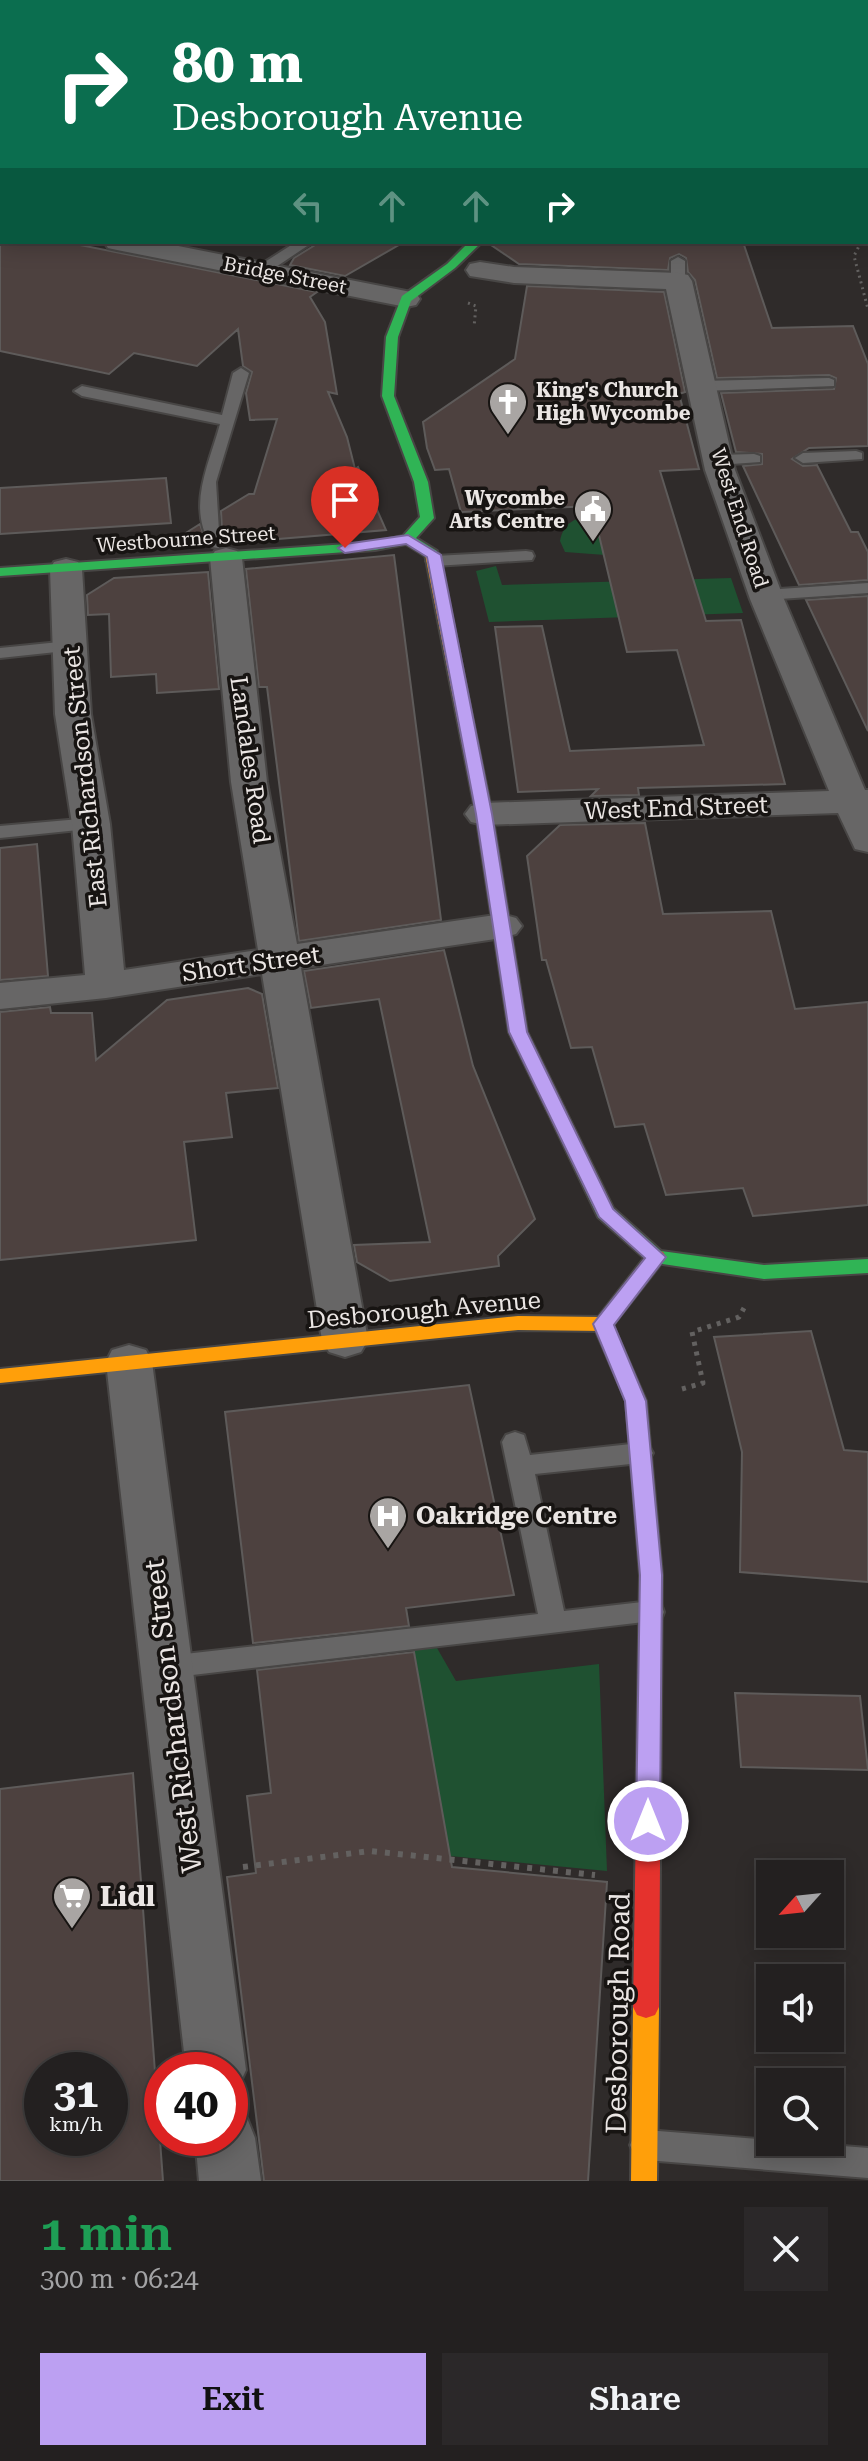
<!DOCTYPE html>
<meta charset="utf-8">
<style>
:root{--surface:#232020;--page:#2b2829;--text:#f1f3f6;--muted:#a3a3a5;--line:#403e3e;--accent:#bca0f2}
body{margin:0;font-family:"Roboto Serif",serif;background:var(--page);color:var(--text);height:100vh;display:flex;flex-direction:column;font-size:30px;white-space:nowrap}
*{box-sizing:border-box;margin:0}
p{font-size:26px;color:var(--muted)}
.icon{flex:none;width:44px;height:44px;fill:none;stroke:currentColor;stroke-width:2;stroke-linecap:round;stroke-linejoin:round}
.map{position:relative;height:2181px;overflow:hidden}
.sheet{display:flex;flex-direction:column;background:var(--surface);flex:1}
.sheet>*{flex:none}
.hud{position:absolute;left:0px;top:0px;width:868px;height:244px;box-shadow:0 4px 20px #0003,0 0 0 2px var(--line);background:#0b6e4f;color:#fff;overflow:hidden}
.needle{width:52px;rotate:243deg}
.controls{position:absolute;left:756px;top:1860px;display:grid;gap:16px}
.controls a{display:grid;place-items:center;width:88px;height:88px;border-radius:0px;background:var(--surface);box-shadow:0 4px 20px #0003,0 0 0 2px var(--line);font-size:40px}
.speed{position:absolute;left:24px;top:2052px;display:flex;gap:16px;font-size:40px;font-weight:700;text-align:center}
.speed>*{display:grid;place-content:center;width:104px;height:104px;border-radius:50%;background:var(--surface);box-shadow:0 4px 20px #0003,0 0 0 2px var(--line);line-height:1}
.speed small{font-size:20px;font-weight:400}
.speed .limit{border:12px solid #d22;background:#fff;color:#111}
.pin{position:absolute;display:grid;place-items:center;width:68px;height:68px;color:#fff;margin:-82px -34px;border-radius:50% 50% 50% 0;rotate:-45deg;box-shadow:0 0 8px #0007}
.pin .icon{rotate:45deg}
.me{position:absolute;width:88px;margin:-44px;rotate:0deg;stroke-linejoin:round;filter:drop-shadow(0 0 6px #0008)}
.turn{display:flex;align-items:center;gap:28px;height:168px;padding:0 40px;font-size:36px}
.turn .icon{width:104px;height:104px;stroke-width:2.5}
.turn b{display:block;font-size:56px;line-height:68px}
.lanes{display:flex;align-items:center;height:76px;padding:0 40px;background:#0003;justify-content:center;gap:40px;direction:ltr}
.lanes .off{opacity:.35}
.round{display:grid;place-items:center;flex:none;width:84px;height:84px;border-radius:0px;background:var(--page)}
.overview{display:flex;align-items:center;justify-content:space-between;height:136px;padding:0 40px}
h1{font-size:48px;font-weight:600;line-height:60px;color:#1e9e55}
.button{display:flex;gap:16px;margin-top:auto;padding:16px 40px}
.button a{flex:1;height:92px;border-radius:0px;background:var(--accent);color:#111;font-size:32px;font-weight:600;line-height:92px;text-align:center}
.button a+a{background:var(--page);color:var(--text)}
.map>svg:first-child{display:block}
</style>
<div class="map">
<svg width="868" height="2181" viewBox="0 0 868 2181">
<rect width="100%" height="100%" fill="#2f2b2a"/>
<!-- green -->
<path fill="#1f5131" d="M594,515L605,555L565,552L560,541C564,521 576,518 594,515Z
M496,566L502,585L731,578L743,613L489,622L476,571Z
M437,1648L456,1681L599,1664L607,1871L450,1856L414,1650Z"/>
<!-- building -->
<path fill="#4d413f" stroke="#5e5b5a" stroke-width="2" fill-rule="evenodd" d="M0,242H65L317,292L310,297L325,322L337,394L328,392L347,437L355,469L358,467L386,530L229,543L222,530L221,511L249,494H254L277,419L250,420L246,393L252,372L243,366L238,329L197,366L134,353L109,374L0,351Z
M320,242H404L345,276L290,265L294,258Z
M493,242H743L772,328L853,326L868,364V446L809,448L792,459L803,466L817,465L851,532H858L868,552V580L799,585L743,466L762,464V454L736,452L721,393L834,389L836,378L829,375L717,378L695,280L688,272L686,258L679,254L670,258L668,270L519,264L491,245Z
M527,286L664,292L685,392L679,394L699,469L660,471L706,621L741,620L785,784L638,788L639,795L591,796L598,789L518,792L495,627L542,626L570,751L704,745L677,650L627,652L592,506L461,512L449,469L435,470L427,448L423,422L515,359Z
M166,478L171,523L0,534V488Z
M200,524L207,545L162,548Z
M394,555L441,920L299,941L267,687H259L246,569Z
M208,572L219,689L157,693L156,674L111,677L109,614L88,615L87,595L114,578Z
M868,596V731L806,600Z
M645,823L663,914L771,911L795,1009L868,1002V1205L753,1216L743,1188L666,1195L644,1124L615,1127L592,1047L571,1048L546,960H542L527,856L560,825Z
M37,844L48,976L0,980V848Z
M444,950L473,1066L535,1219L498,1256L499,1266L390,1281L357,1262L354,1245L430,1242L379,999L311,1008L304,971Z
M248,988L262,994L278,1088L226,1093L232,1137L184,1142L196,1240L0,1260V1012L50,1007L51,1013H92L96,1060L167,1000Z
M811,1331L844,1450L868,1452V1582L740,1572L742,1452L714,1337Z
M469,1385L514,1595L406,1608L409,1626L253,1643L225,1412Z
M414,1652L452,1867L607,1882L588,2181H264L227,1877L256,1873L247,1796L271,1793L257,1670Z
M735,1693L860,1696L868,1770L741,1767Z
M133,1773L163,2181H0V1789ZM42,2070H110V2138H42Z"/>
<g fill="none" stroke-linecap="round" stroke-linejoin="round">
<defs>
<path id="lane" d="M866,108L868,109V117L866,116Z
M0,186H2V195H0Z
M296,242H313L267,273H257V267Z
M678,257L685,261V281L678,285L671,281V261Z
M241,368L249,373L216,482L219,531L226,543L218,548L212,547C186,507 209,465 220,424L82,396L74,391L82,386L222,415L233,373Z
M829,378L834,380V386L701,391L693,386L701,381Z
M856,451L862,453V459L803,463L795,458L803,453Z
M754,454L760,456V462L718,465L710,460L718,455Z
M526,551L532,552L534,556L532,560L435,566L426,561L435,556Z
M868,583V593L765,600L756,595L765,590Z
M69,641L75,642L78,646L75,650L0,658V648Z
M91,818L98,820L101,824L98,828L0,838V826Z
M515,1432L524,1435L530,1455L640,1443L649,1446L653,1453L649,1460L640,1463L535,1474L564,1611L651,1601L661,1604L664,1612L661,1620L167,1678L157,1675L153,1667L157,1659L167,1656L538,1614L502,1442L506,1435Z
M646,2130L868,2148V2178L646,2160L635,2156L630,2145L635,2134Z"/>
<path id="street" d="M135,0H157V1L134,2Z
M2,201V218L0,219V202Z
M104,242H158L406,291L416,293L420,299L416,305L406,307L117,250L108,248Z
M480,262L514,267L678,273L688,275L692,281L735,470L784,599L865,790H868V852L855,849L838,813L484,825L471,822L465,814L471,806L484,803L829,791L750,599L705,470L666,289L514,283L470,276L466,270L470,264Z
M226,548L237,551L242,558L267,782L297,944L502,914L516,918L522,926L516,934L502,938L301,968L368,1340L361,1352L345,1357L329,1352L322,1340L262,974L106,998L0,1009V983L85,975L72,824L55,714L50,569L54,562L66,559L78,562L82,569L91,714L110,824L124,970L258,950L231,782L210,558L215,551Z
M129,1345L146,1350L152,1362L246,2070L237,2090L230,2092V2070H186L106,1362L112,1350Z
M230,2111L247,2118L255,2138L261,2181H199L195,2138H230Z"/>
<path id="fast" d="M735,0H745L746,2H736Z
M469,242H482L455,268L411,301L398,337L394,396L428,482L434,518L416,538L437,551V557H427L406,544L375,550L0,576V568L375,542L403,536L420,517L414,482L382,396L386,337L402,296L447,264Z
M555,1102L564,1108L613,1208L661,1251L764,1265L868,1259V1273L764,1279L649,1262L598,1217L546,1108Z"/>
<path id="slow" d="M786,0H830L784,2Z
M432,550L439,554L492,814L527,1032L564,1108L555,1114L546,1108L509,1032L476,814L425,554Z
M518,1316L603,1317L610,1319L613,1324L610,1329L603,1331L518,1330L0,1383V1369Z
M646,1996L655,1999L659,2007L657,2181H631L633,2007L637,1999Z"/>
<path id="jam" d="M656,1250L663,1252L666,1257L613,1325L646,1401L662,1575L659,2007L655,2015L646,2018L637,2015L633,2007L640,1575L626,1401L593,1324L649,1252Z"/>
</defs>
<!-- lane casing -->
<use href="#lane" stroke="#484645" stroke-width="4"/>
<!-- street casing -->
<use href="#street" stroke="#484645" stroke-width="4"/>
<!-- fast casing -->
<use href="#fast" stroke="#484645" stroke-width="4"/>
<!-- slow casing -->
<use href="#slow" stroke="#484645" stroke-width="4"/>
<!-- jam casing -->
<use href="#jam" stroke="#484645" stroke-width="4"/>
<!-- path-far2 -->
<path stroke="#636160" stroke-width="3" stroke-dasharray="2 4" stroke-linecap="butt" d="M866,231L868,227
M861,242L854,256L868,309
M468,303L476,306L474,327"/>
<!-- path-far1 -->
<path stroke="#636160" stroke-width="5" stroke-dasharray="4 6" stroke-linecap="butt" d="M682,1389L703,1383L692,1332L739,1317L744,1308"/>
<!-- path -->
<path stroke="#636160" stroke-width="6" stroke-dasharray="5 8" stroke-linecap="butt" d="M243,1867L370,1851L595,1875"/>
<!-- lane -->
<use href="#lane" fill="#676666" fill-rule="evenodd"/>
<!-- street -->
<use href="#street" fill="#676666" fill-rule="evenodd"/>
<!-- fast -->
<use href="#fast" fill="#30b455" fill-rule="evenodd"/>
<!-- slow -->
<use href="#slow" fill="#ff9f0a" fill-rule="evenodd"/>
<!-- jam -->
<use href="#jam" fill="#e5322d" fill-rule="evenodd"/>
</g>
<!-- route -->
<path fill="#bca0f2" stroke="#7a689d" stroke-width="2" d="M408,535L441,555L492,814L527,1032L613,1209L666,1257L614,1325L646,1401L662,1575L660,1821L657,1828L648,1831L640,1828L636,1821L640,1575L625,1401L593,1324L645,1258L599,1217L509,1032L476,814L427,557L406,544L345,553L338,548L345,544Z"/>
<!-- icons -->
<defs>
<symbol id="church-pin" viewBox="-11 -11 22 30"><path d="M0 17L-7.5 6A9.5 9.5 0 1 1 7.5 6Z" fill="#a9a5a3" stroke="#171412"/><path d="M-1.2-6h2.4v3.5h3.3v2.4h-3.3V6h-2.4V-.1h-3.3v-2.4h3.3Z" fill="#fff"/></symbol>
<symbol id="civic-pin" viewBox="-11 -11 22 30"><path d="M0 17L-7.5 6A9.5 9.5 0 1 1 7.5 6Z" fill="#a9a5a3" stroke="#171412"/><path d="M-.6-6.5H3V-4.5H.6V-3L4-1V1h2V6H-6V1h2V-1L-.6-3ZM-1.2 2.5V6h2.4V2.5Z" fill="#fff"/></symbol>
<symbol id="hospital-pin" viewBox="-11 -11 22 30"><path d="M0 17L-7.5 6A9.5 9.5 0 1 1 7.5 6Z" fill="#a9a5a3" stroke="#171412"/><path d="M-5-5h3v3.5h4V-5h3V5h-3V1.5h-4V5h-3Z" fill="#fff"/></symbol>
<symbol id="supermarket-pin" viewBox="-11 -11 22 30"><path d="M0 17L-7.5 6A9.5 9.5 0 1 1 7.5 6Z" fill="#a9a5a3" stroke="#171412"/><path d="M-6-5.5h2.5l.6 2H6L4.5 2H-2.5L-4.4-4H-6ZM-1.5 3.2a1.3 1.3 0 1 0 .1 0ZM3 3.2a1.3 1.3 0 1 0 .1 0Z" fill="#fff"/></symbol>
</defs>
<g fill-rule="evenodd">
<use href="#church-pin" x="486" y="380" width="44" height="60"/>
<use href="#civic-pin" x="571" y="487" width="44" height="60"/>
<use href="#hospital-pin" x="366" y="1494" width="44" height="60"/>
<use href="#supermarket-pin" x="50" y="1874" width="44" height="60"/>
</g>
<g text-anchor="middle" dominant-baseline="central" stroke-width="7" stroke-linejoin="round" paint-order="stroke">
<!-- far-street labels -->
<g font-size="20" fill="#ebe6e4" stroke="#171412">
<text transform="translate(285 275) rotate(11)">Bridge Street</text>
<text transform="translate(740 518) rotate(72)">West End Road</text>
<text transform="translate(186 539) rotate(-4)">Westbourne Street</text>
</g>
<!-- far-poi labels -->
<g font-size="20" font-weight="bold" fill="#ebe6e4" stroke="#171412" text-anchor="start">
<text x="536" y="390">King's Church<tspan x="536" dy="23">High Wycombe</tspan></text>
<text x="565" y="498" text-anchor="end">Wycombe<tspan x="565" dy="23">Arts Centre</tspan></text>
</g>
<!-- street labels -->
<g font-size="24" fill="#ebe6e4" stroke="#171412">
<text transform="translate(250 760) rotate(82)">Landales Road</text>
<text transform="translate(85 777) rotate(-96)">East Richardson Street</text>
<text transform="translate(676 808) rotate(-2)">West End Street</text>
<text transform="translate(251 964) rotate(-8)">Short Street</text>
<text transform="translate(424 1310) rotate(-5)">Desborough Avenue</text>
</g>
<!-- poi labels -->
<g font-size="24" font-weight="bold" fill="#ebe6e4" stroke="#171412" text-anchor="start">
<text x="416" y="1516">Oakridge Centre</text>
</g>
<!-- near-street labels -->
<g font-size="28" fill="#ebe6e4" stroke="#171412">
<text transform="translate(173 1716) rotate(-97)">West Richardson Street</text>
<text transform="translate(618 2013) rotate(-89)">Desborough Road</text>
</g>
<!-- near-poi labels -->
<g font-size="28" font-weight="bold" fill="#ebe6e4" stroke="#171412" text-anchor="start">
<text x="100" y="1896">Lidl</text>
</g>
</g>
</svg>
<div class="controls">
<a><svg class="needle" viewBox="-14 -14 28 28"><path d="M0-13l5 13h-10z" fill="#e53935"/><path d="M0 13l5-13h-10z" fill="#a3a3a5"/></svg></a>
<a><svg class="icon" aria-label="sound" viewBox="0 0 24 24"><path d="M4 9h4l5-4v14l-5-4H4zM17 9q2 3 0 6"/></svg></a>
<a><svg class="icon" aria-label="search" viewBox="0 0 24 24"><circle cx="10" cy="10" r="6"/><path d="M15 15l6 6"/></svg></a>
</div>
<div class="speed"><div>31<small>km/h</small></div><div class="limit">40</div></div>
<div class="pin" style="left:345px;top:548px;background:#d93025"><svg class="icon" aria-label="arrive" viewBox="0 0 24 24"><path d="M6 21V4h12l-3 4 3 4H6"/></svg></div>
<svg class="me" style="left:648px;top:1821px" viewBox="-20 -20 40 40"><circle r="17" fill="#bca0f2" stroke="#fff" stroke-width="3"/><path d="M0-11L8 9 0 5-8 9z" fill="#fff"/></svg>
<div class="hud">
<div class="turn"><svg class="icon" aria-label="right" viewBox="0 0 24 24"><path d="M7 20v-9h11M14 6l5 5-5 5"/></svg><div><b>80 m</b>Desborough Avenue</div></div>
<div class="lanes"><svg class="icon off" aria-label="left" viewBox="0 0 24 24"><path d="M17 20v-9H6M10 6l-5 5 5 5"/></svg><svg class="icon off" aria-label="ahead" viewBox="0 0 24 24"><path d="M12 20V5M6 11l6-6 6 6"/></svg><svg class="icon off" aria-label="ahead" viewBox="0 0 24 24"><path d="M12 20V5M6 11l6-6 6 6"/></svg><svg class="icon" aria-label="right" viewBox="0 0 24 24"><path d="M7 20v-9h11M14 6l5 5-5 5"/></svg></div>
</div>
</div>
<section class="sheet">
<div class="overview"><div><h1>1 min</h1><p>300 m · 06:24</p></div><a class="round"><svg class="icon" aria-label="close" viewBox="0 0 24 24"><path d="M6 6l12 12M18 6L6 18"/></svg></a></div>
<div class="button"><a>Exit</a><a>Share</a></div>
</section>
